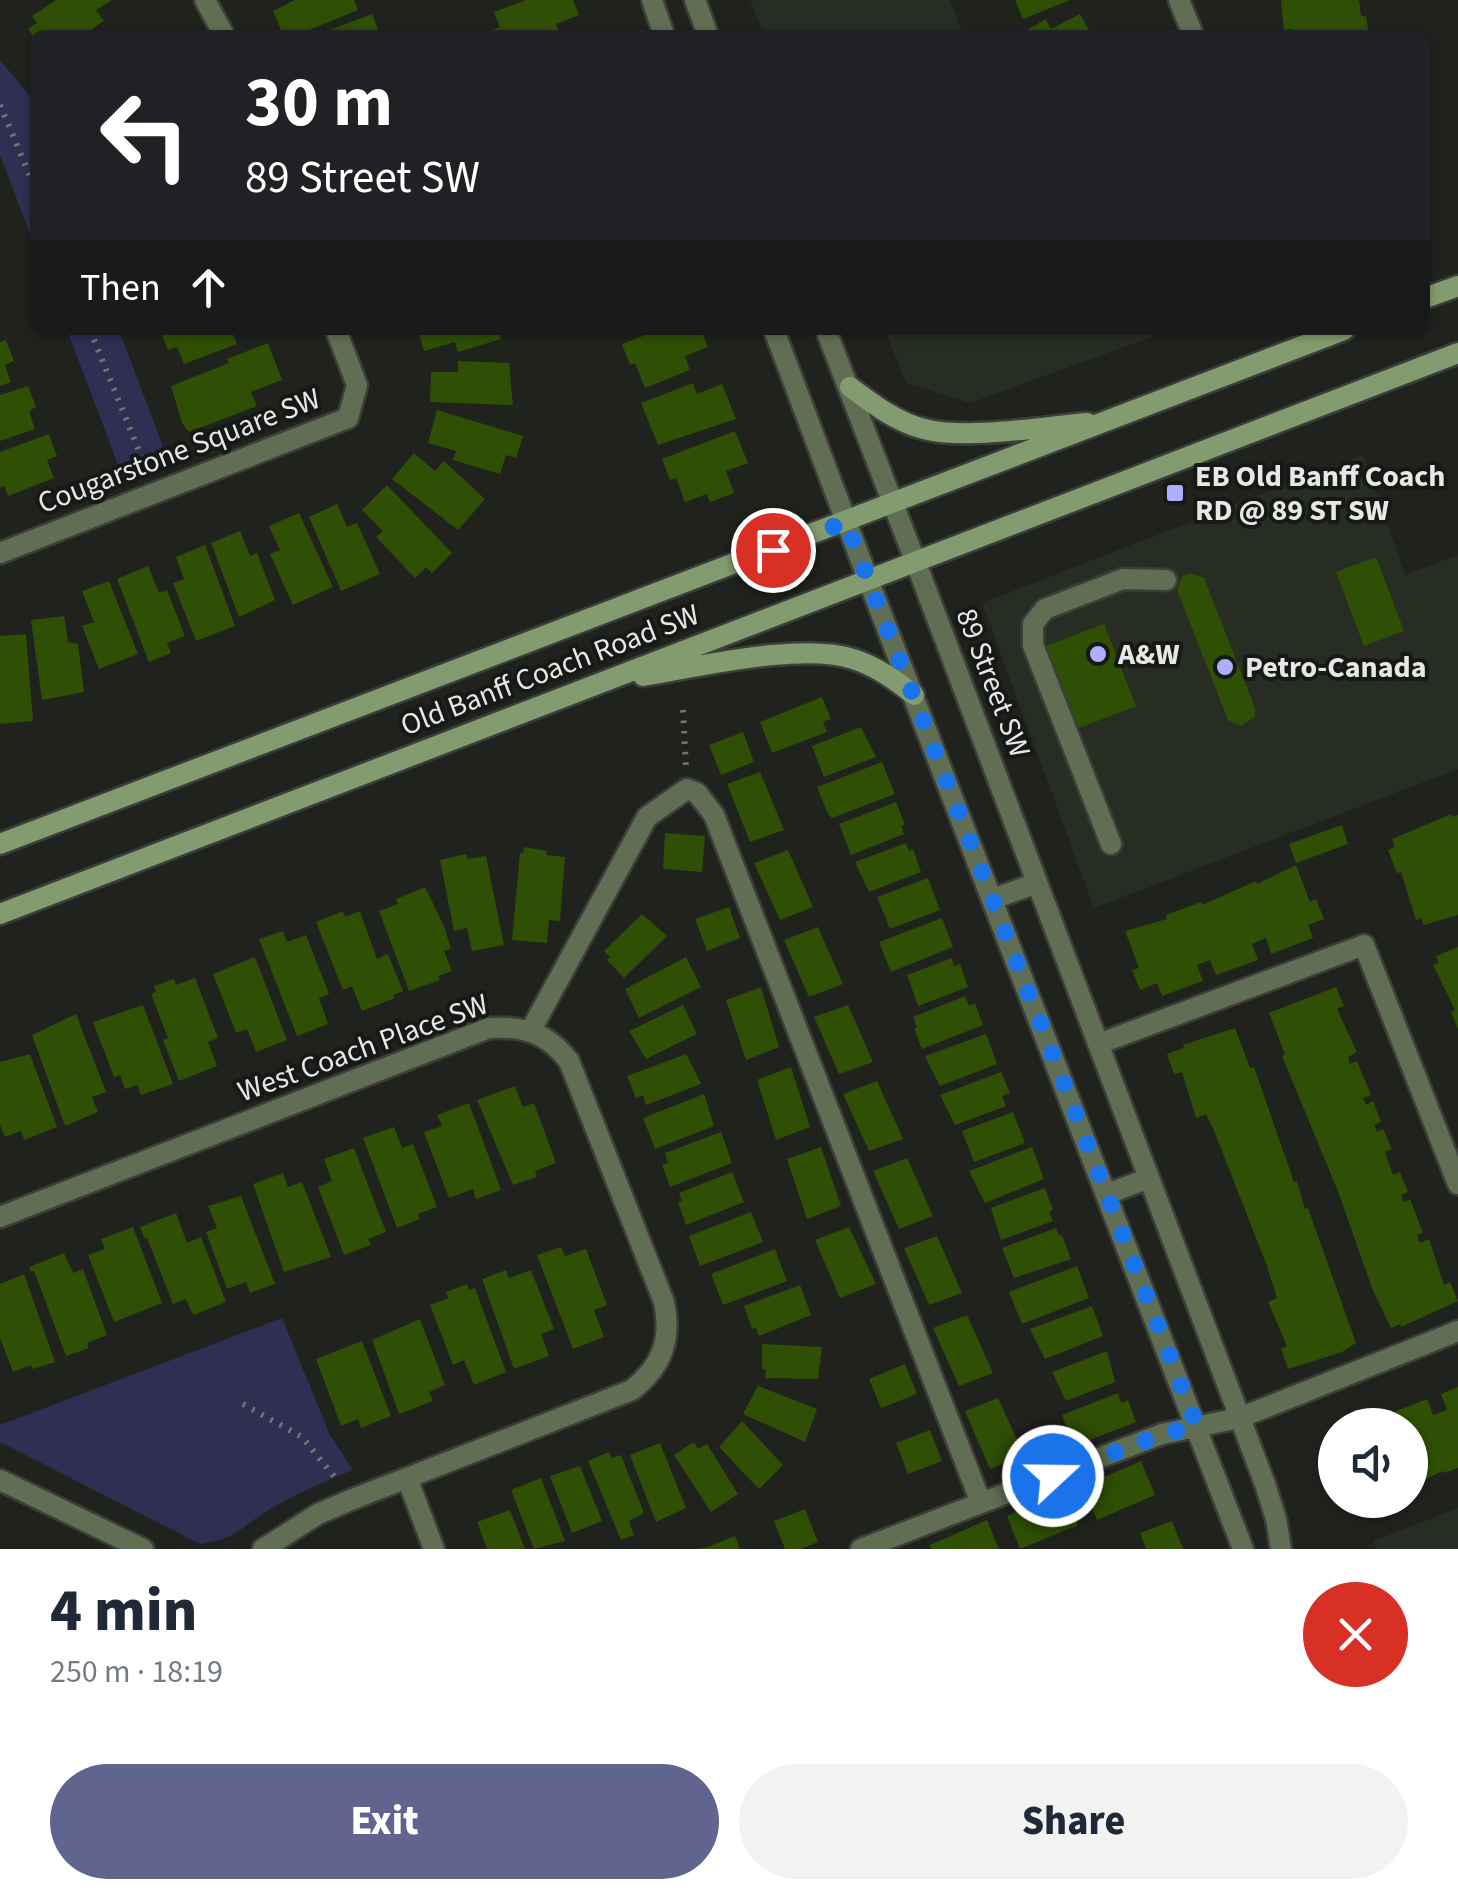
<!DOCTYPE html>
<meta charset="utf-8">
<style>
:root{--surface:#fff;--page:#f2f2f3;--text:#1f2937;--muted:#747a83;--accent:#5f658f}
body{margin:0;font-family:"Source Sans 3",sans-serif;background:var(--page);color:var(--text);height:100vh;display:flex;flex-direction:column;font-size:38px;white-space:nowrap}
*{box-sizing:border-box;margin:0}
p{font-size:32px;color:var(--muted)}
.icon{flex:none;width:55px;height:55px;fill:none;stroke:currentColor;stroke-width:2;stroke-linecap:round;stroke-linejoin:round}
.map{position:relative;height:1549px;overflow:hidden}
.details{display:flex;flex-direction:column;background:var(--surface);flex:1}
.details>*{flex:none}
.top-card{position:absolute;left:30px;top:30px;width:1400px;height:305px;border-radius:15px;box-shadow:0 2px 8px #0004;background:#202124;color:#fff;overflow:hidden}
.buttons{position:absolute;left:1318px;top:1408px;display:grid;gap:20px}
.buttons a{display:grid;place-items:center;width:110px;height:110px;border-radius:50%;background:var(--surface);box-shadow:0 2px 8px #0004;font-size:50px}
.pin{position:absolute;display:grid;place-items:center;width:85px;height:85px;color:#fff;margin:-42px;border:5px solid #fff;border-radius:50%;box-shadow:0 2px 10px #0007}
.me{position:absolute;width:110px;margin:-55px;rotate:69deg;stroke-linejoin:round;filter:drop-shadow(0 0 8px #0008)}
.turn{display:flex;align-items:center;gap:35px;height:210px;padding:0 50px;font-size:45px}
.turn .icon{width:130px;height:130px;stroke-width:2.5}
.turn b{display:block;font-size:70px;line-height:85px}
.then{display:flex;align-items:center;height:95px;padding:0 50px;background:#0003;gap:20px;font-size:38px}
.round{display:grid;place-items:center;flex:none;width:105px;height:105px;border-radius:52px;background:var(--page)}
.head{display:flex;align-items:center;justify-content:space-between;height:170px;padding:0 50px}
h1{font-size:60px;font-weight:800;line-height:75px}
.button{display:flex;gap:20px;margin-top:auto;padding:20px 50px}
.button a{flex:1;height:115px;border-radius:60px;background:var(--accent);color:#fff;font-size:40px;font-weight:800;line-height:115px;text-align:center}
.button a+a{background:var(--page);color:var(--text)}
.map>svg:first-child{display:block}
</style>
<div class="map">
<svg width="1458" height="1549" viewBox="0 0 1458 1549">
<rect width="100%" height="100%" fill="#20221e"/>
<!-- built -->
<path fill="#282d23" d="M750,0H950L963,35H764Z
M885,330H1170L970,403L906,383Z
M1363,455L1405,575L1458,555V769L1094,908L982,603Z
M1458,1508V1549H1376L1373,1541Z"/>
<!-- green -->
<path fill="#2f2e53" d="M0,60L29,95L35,110V247L0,155Z
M67,330H119L170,465L125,483Z
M282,1318L330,1435L353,1470C324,1481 298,1493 272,1508C239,1527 241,1538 200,1544L0,1442V1425Z"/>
<!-- building -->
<path fill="#2f4f04" d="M56,0H112L96,10L104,21L83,35H35V39L28,29L37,23L32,16Z
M295,0H354L358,10L297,35H283L273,11Z
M526,0H573L579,15L556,24L560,35H494L492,30L500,27L494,12Z
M1015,0H1070L1023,19Z
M1281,0H1359L1361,16H1366L1369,35H1293L1292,29L1284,30Z
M372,14L380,35H316Z
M1080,14L1092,35H1018L1046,19L1051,29Z
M160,330H243L233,334L237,344L184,364L177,347L168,350Z
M418,330H498L501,339L458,352L455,342L424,351Z
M658,330H701L708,347L685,356L690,370L645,388L635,363L630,365L622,344Z
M6,340L14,361L5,365L11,382L0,386V342Z
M268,343L282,380L251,392L257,406L189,432L182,423L171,386L229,363L227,359Z
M458,361L509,363L513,405L430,402L431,372H458Z
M693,383L697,394L722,384L736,419L658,445L641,403Z
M28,386L36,407L29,411L35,429L0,441V395Z
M437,410L523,436L516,458L506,455L500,474L453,460L456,451L428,443Z
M735,431L748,463L726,471L734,493L710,502L707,494L685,502L676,478L670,480L662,459Z
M49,434L57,456L47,460L54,478L8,496L4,486L0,488V452Z
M414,453L435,471L444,461L485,499L458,530L392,479Z
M387,485L452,553L432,573L426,567L415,578L376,537L383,531L362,510Z
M337,504L347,527L357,523L380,574L341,591L309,517Z
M299,513L333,587L293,605L270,554L280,550L269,526Z
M240,531L250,556L257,553L275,600L239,617L211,543Z
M205,545L235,626L196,641L173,583L184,579L176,557Z
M1376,557L1404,631L1364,646L1336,572Z
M148,566L159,593L167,590L185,636L167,643L171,653L149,662L117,579Z
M1190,573L1204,578L1255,708V717L1241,726L1228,720L1177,590L1182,577Z
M109,581L138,654L99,669L82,626L94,622L82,591Z
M64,616L68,642L78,644L84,692L42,700L31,620Z
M1104,624L1136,706L1074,730L1043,647Z
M26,634L33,721L0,724V636Z
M822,697L831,719L823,722L827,732L772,753L760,722Z
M861,727L876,757L824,777L812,746Z
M743,732L754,762L721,775L709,745Z
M882,762L895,794L832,818L828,814L817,787Z
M760,772L784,830L750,842L727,784Z
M896,802L905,825L901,826L904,834L851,855L839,824Z
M1451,814L1452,817L1458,815V915L1424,925L1421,918L1416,920L1401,872L1397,873L1388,850L1395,847L1392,839Z
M1342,825L1348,844L1296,863L1289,844Z
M665,833L705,836L702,872L663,869Z
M906,843L909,851L913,849L921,872L869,892L855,862Z
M524,847L547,851L546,855L565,857L560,921L549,920L547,943L512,940L520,853H523Z
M788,850L813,907L780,920L754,863Z
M466,854L468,859L486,856L504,945L472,951L467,928L454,931L440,860Z
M1296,865L1310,902L1316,899L1324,919L1308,925L1313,938L1271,954L1266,938L1252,944L1258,960L1216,975L1210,960L1197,965L1203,981L1162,996L1157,983L1140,990L1132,970L1139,968L1125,931L1167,919L1166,915L1201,902L1202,905L1256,881L1257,884Z
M928,878L940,910L890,929L877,897Z
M425,887L444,926L451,949L444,951L452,971L438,976L440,980L409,991L379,911L398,904L396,899Z
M729,907L740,938L707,951L695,919Z
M343,911L345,917L360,911L377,959L388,954L403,991L393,995L395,998L362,1011L352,986L343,990L316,922Z
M642,914L667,936L624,978L607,960L610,957L604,951Z
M942,918L953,947L891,972L879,942Z
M818,927L843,984L809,997L784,940Z
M283,931L287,942L306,935L329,994L319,998L328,1024L297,1036L259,939Z
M1458,947V1029L1451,1012L1455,1010L1433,965L1438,963L1436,956Z
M255,957L287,1040L256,1052L247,1029L236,1033L213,974Z
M686,957L701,987L639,1018L625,989Z
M952,958L954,966L960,964L968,987L918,1006L907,975Z
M195,978L218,1038L208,1042L217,1066L179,1081L163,1040L168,1038L151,994L156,992L154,986L174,979L176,985Z
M761,987L779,1047L746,1060L726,1000Z
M1336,987L1344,1006L1337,1009L1357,1052L1348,1057L1350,1064L1357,1061L1371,1095L1363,1098L1366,1105L1373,1101L1381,1122L1374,1125L1377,1132L1383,1129L1392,1149L1385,1152L1393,1175L1400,1172L1408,1192L1401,1195L1404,1202L1410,1199L1423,1233L1417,1235L1420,1243L1429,1239L1444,1285L1450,1282L1458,1301L1401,1327L1400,1324L1391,1328L1372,1288L1339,1194L1282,1056L1285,1054L1269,1013Z
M965,996L969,1006L975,1003L983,1025L922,1049L914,1029L917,1027L913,1017Z
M143,1005L173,1084L141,1095L137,1085L125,1089L120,1075L114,1077L93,1022Z
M683,1005L697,1034L646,1059L629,1031Z
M848,1005L873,1062L839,1074L814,1017Z
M76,1014L106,1092L92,1097L98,1112L65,1126L32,1035Z
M1235,1028L1250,1068L1254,1067L1294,1182L1297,1181L1305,1209L1308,1208L1356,1343L1342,1352L1288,1369L1281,1349L1287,1346L1268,1302L1277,1298L1267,1266L1213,1128L1206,1114L1196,1118L1182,1072L1174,1074L1167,1054L1184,1048L1183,1045Z
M986,1034L997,1064L940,1086L925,1056Z
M30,1054L57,1127L24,1140L21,1131L5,1137L0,1125V1062Z
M686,1054L701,1084L646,1105L643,1095L636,1098L627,1076Z
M791,1067L810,1127L776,1140L757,1080Z
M1001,1072L1010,1093L1002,1096L1006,1106L955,1125L940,1095Z
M877,1081L903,1139L869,1151L843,1094Z
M515,1086L523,1107L534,1103L556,1163L535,1171L537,1177L513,1185L477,1100Z
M704,1094L714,1126L655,1149L643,1118Z
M469,1103L501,1190L476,1199L473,1189L449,1198L424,1132L442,1126L437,1115Z
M1013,1112L1025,1143L974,1162L962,1131Z
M394,1127L402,1148L413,1144L437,1207L418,1214L420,1219L397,1228L363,1138Z
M721,1132L732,1163L670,1187L662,1165L668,1163L665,1153Z
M821,1147L841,1206L807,1219L787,1159Z
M1032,1147L1044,1179L985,1203L969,1171Z
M354,1148L386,1232L368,1239L371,1245L344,1255L318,1187L332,1181L324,1159Z
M907,1158L933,1216L899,1229L873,1171Z
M732,1172L744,1202L686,1225L678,1202L682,1201L679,1193Z
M283,1173L288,1187L302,1182L331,1257L284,1272L253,1184Z
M1045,1188L1053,1210L1049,1212L1053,1221L1001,1240L991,1208Z
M241,1196L275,1284L250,1293L246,1282L227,1289L206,1232L217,1228L208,1206Z
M751,1212L763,1242L700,1266L689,1236Z
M176,1213L187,1243L201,1237L226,1302L193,1315L186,1299L173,1304L147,1238L145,1239L140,1227Z
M133,1227L162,1303L114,1322L88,1255L105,1249L101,1239Z
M849,1227L876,1284L840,1298L815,1240Z
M1056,1228L1059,1236L1062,1235L1071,1259L1014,1278L1002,1248Z
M937,1236L962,1293L929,1305L904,1248Z
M561,1247L565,1256L586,1249L607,1305L594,1310L604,1337L573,1349L537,1255Z
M775,1249L787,1281L723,1305L711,1274Z
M64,1253L73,1273L83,1269L107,1335L87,1343L89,1348L66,1356L34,1271L31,1272L29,1267Z
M1077,1266L1089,1298L1022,1324L1009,1292Z
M506,1270L509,1278L531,1270L554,1329L541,1334L549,1356L514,1369L482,1279Z
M24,1274L55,1362L33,1369L31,1365L13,1372L0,1338V1284Z
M467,1284L469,1290L475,1288L506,1372L474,1385L464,1360L453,1365L430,1305L449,1298L446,1292Z
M800,1285L811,1315L759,1336L756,1328L752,1329L744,1306Z
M1092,1306L1103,1336L1045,1359L1030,1329Z
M967,1315L993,1373L959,1386L933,1328Z
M420,1319L445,1385L429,1392L433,1401L399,1414L372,1340Z
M362,1341L391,1416L361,1428L358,1419L341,1426L316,1359Z
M762,1344L822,1347L818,1379L765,1378L766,1370L762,1369Z
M1107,1351L1115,1382L1066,1401L1052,1372Z
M905,1364L917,1394L881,1408L869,1379Z
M758,1386L817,1409L805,1442L743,1414Z
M1458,1387V1468L1444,1473L1443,1471L1410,1486V1425H1390L1386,1415L1427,1399L1433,1415L1447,1410L1441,1394Z
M1118,1393L1121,1403L1128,1400L1136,1422L1074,1446L1062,1415Z
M998,1398L1024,1455L990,1469L965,1411Z
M742,1421L783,1465L759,1489L719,1447Z
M930,1430L942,1461L908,1474L896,1443Z
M694,1442L698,1449L707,1444L738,1494L711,1512L674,1455Z
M660,1443L686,1508L656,1522L630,1455Z
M609,1452L612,1458L621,1455L644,1513L629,1521L634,1535L621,1540L588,1461Z
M1141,1461L1155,1495L1097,1520L1084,1486Z
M580,1466L602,1521L572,1533L550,1476Z
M541,1478L565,1541L534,1549L511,1490Z
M1064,1490L1078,1525L1020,1549L1007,1516Z
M805,1509L818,1542L801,1549H785L774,1521Z
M510,1510L525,1549H487L477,1522Z
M987,1520L999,1549H931L930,1545Z
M1172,1521L1183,1549H1146L1140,1533Z
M735,1536L740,1549H697L708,1547Z"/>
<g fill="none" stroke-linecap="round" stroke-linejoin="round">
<defs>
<path id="service" d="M1111,844L1033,645V624L1045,609L1123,579L1166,580
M531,1030L647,817L687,789L697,793L714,815L981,1503L861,1549
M1098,1044L1364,945L1458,1184
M981,1503L1162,1434L1239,1418L1458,1331"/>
<path id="minor" d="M205,0L224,35
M1179,0L1193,35
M0,553L348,418L357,385L336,330
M916,563L1265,1484L1276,1519L1281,1549
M869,582L1243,1549
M993,899L1037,883
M1107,1194L1147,1179
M0,1217L489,1028C525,1026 547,1033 569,1061L664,1302C672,1340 662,1366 632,1390L353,1499L318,1514L263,1549
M407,1478L434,1549
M0,1480L143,1549"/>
<path id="tertiary" d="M652,0L664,35
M695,0L708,35
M774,330L869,582
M826,330L916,563"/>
<path id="secondary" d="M1425,298L1458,286
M850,387C873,404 896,422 924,429C965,440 1042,427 1087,423
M643,676C698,667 801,642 853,659C876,666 895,680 914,695
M0,844L1344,330
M0,914L1458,353"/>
</defs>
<!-- service casing -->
<use href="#service" stroke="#3c3e3a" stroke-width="25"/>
<!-- minor casing -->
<use href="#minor" stroke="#3c3e3a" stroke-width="25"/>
<!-- tertiary casing -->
<use href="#tertiary" stroke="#3c3e3a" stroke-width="25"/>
<!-- secondary casing -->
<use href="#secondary" stroke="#3c3e3a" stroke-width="25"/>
<!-- path -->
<path stroke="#737572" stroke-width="6" stroke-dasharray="2.5 8" stroke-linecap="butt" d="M0,105L35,188
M90,330L148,473
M683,710L686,768
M243,1404L302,1437L337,1480"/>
<!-- service -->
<use href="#service" stroke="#606f53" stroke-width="20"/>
<!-- minor -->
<use href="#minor" stroke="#606f53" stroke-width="20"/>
<!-- tertiary -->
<use href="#tertiary" stroke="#606f53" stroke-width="20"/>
<!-- secondary -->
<use href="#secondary" stroke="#839c6f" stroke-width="20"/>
</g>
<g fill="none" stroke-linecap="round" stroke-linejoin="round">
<!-- route -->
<path stroke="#1a73e8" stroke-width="18" stroke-dasharray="0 32.4" d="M773,550L846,522L1197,1426L1162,1434L1053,1476"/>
</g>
<!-- markers -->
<g fill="#adaffb" stroke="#161915" stroke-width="4">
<rect x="1165" y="483" width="20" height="20" rx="5"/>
<circle cx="1098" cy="654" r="10"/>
<circle cx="1225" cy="667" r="10"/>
</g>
<g text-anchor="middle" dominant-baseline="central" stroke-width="8" stroke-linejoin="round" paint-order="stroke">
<!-- street labels -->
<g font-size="30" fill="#e6e8e5" stroke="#161915">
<text transform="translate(179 451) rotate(-21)">Cougarstone Square SW</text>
<text transform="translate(550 670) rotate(-21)">Old Banff Coach Road SW</text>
<text transform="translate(993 683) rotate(69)">89 Street SW</text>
<text transform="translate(363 1048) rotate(-20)">West Coach Place SW</text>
</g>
<!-- poi labels -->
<g font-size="30" font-weight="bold" fill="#e6e8e5" stroke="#161915" text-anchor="start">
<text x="1195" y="476">EB Old Banff Coach<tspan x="1195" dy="34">RD @ 89 ST SW</tspan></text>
<text x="1118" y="654">A&amp;W</text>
<text x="1245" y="667">Petro-Canada</text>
</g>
</g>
</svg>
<div class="buttons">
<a><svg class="icon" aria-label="sound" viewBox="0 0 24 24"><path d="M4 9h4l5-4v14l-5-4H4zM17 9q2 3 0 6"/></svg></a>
</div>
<div class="pin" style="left:773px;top:550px;background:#d93025"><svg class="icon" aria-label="arrive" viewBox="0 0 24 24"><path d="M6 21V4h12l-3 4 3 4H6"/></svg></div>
<svg class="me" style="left:1053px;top:1476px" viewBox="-20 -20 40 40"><circle r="17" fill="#1a73e8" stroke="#fff" stroke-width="3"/><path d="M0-11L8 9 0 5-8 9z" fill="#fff"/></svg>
<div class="top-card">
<div class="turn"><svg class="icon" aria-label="left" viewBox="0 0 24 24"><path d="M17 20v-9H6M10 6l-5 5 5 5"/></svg><div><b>30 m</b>89 Street SW</div></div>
<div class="then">Then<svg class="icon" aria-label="ahead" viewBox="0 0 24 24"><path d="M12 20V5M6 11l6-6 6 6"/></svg></div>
</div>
</div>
<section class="details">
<div class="head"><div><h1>4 min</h1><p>250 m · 18:19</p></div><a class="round" style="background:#d93025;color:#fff"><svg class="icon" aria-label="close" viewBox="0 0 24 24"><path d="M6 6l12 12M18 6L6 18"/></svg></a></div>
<div class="button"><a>Exit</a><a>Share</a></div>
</section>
